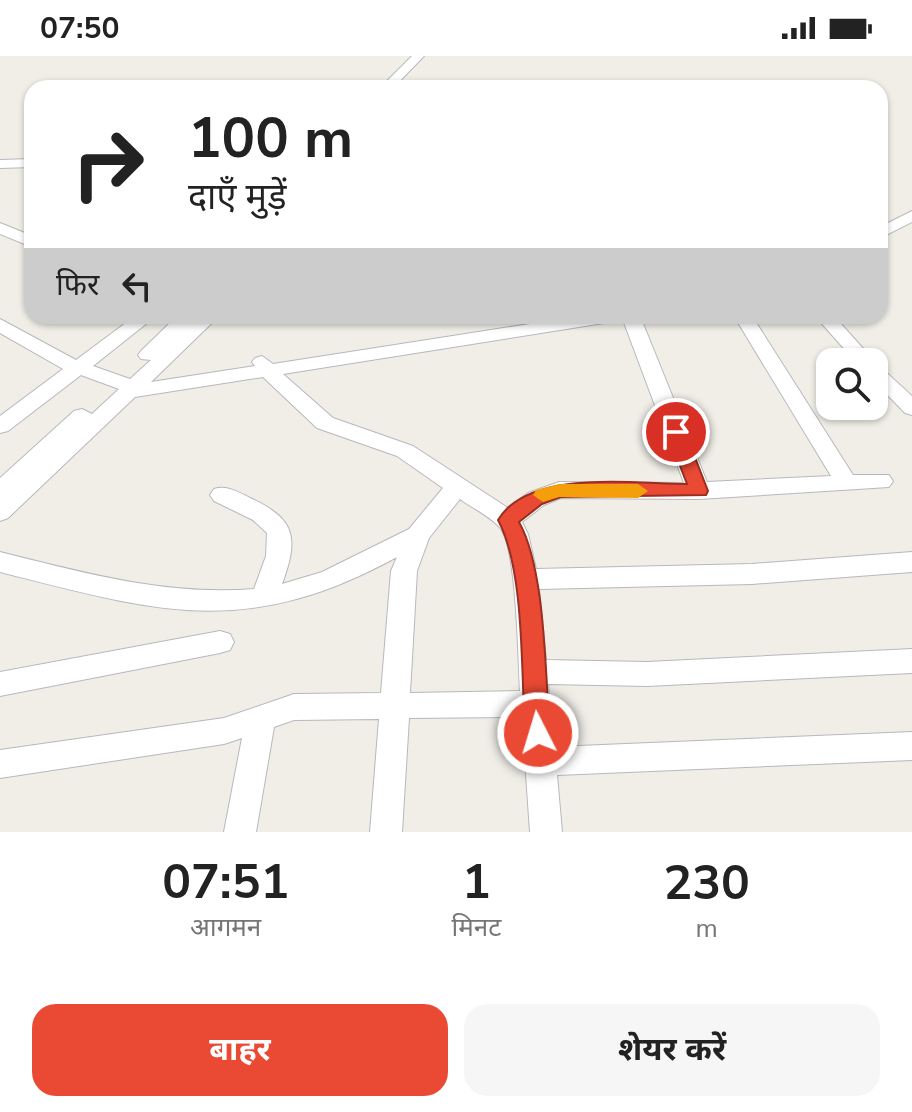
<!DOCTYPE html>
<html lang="hi">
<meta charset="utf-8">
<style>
:root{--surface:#fff;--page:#f6f6f6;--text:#222;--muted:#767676;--accent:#ea4933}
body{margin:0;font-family:"Nunito Sans","Noto Sans Devanagari",sans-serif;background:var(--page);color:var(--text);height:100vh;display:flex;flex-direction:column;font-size:30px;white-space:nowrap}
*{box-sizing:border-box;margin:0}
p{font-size:26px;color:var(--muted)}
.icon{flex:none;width:44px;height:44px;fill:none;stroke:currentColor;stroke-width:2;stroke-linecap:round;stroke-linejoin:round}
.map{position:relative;height:776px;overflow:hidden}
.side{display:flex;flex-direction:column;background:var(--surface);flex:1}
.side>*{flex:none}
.guide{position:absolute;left:24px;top:24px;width:864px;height:244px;border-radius:24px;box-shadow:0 2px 6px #0004;background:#fff;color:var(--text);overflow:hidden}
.buttons{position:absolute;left:816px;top:292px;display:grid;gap:16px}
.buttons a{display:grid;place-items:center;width:72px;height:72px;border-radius:16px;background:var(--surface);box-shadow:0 2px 6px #0004;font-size:40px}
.pin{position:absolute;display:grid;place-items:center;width:68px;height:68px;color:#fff;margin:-34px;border:4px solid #fff;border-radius:50%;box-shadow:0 2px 8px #0007}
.me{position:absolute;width:88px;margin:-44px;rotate:355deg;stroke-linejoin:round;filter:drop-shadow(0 0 6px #0008)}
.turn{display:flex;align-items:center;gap:28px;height:168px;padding:0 32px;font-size:36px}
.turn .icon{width:104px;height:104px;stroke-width:2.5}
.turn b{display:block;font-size:56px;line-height:68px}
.then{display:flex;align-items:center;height:76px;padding:0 32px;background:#0003;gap:16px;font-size:30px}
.eta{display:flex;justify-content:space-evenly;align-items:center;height:136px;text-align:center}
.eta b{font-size:48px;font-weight:700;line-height:56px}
.button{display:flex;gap:16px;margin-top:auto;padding:16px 32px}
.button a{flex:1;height:92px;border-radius:24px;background:var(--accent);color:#fff;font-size:32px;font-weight:700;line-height:92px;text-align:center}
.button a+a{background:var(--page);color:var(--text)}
.status{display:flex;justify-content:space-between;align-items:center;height:56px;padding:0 40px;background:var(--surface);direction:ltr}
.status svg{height:22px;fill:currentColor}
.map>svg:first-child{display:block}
</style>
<div class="status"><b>07:50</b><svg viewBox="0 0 49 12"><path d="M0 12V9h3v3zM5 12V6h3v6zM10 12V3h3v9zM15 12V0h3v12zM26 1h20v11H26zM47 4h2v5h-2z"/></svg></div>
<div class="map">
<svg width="912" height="776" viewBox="0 0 912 776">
<rect width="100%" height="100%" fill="#f0eee7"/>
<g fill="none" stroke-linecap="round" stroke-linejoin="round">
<defs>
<path id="minor" d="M412,0H424L393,32H380Z
M32,103V111L0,112V104Z
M912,155V166L880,182V171Z
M0,167L32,180V191L0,178Z
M135,260H156L93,310L130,323L151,304L141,303L138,299L141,295L177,260H197L189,269L199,260H219L151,326L255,310L252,306L255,302L262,300L273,308L581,260H640L707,426L831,420L734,260H752L853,419H889L893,425L889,431L699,443L561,442L544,449L522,466L528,478L536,513L752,508L912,496V516L752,528L539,533L546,604L647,606L912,593V617L647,630L548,628L554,691L912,676V704L557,719L562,776H530L522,661L409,662L402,776H370L379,663L294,664L274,671L256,776H224L242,682L224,688L0,722V694L224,662L294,638L381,637L391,515L397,501C245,584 158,556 0,516V496C84,517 167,540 254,533L266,500L267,477L253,464L214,445L210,439L214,433C227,429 238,436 250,442C296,463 299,482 282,528L322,516L409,473L443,432L397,400L317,372L263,321L135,341L8,462L0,465V422L74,355L82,353L92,358L119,333L81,319L8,375L0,377V360L63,313L0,277V263L76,304ZM623,264L684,427L559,426L528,437L508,452L413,390L333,362L283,318ZM460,443C472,452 492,461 501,473C517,496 518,603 520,635L410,637L417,515L429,482Z
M815,260H834L876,307L912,340V359L905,357L874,325V306H856Z
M220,575L230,578L234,586L230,594L220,597L0,640V616Z"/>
</defs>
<!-- minor casing -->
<use href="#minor" stroke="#b7b8bd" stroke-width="2"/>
<!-- minor -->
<use href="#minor" fill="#fff" fill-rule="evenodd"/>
</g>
<!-- route -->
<path fill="#ea4933" stroke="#982f21" stroke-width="2" d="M676,371L685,376L708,435L706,439L561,441L542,448L519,466C546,514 545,620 550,677L547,685L538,689L529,685L525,677C521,618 525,514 498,464C529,412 635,428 687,428L667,376Z"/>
<!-- slow -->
<path fill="#f59e0b" d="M559,428H638L648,435L638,442L559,441L543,446L533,439L536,434Z"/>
</svg>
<div class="buttons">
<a><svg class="icon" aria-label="search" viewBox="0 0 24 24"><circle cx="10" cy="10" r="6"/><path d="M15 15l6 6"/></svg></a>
</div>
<div class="pin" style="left:676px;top:376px;background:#d93025"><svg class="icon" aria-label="arrive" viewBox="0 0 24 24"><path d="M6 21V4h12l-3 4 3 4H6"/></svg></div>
<svg class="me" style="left:538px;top:677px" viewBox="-20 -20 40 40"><circle r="17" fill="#ea4933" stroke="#fff" stroke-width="3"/><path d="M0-11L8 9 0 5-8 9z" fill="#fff"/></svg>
<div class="guide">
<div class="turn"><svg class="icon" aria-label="right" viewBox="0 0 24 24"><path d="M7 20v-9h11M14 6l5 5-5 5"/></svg><div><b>100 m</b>दाएँ मुड़ें</div></div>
<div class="then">फिर<svg class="icon" aria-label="left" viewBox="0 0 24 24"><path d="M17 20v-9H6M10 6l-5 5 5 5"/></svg></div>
</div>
</div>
<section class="side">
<div class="eta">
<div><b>07:51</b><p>आगमन</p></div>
<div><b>1</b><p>मिनट</p></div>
<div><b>230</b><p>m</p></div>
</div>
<div class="button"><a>बाहर</a><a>शेयर करें</a></div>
</section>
